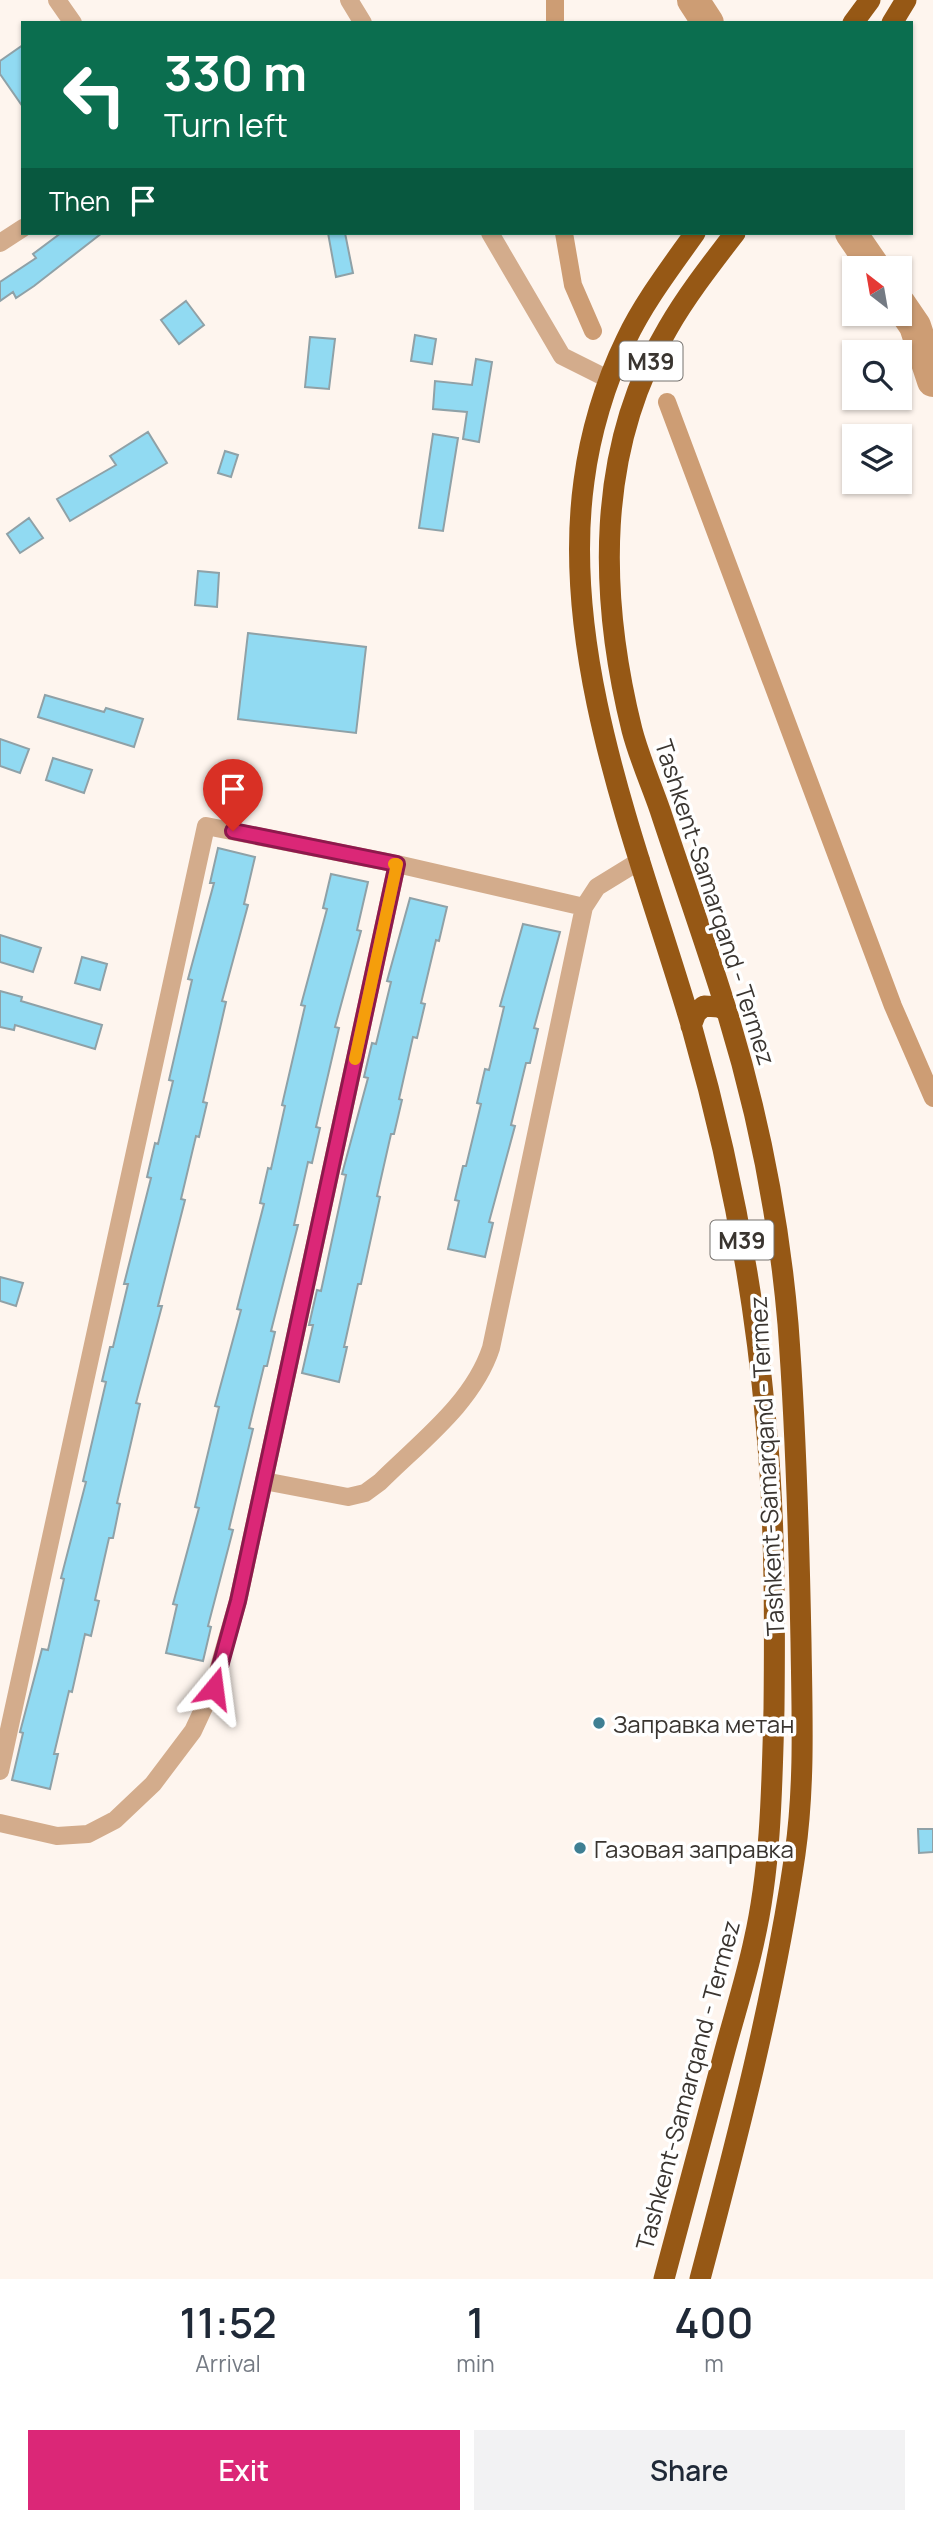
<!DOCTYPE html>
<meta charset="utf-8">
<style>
:root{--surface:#fff;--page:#f2f2f3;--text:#1f2937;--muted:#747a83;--accent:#db2777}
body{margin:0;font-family:Manrope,sans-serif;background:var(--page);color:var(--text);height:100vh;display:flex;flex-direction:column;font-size:26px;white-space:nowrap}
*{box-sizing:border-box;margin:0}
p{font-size:23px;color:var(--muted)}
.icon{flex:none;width:38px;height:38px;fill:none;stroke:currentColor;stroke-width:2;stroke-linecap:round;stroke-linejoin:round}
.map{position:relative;height:2279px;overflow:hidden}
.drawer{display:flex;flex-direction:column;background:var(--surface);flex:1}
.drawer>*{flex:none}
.top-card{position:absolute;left:21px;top:21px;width:892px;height:214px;border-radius:0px;box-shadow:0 2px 5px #0004;background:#0b6e4f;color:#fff;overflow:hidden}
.needle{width:46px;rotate:329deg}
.tools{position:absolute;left:842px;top:256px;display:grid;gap:14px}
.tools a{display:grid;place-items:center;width:70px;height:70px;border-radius:0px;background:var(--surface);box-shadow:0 2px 5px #0004;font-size:35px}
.pin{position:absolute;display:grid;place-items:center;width:60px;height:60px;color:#fff;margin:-72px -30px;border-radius:50% 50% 50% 0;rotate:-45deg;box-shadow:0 0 7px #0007}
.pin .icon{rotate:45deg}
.me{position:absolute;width:77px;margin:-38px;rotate:16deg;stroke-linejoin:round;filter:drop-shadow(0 0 5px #0008)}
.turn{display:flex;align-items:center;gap:24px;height:147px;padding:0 28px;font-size:32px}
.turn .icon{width:91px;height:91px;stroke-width:2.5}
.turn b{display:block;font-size:49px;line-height:60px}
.then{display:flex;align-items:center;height:66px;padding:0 28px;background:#0003;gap:14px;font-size:26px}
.eta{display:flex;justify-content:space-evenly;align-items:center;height:119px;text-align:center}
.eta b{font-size:42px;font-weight:600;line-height:49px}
.action{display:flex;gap:14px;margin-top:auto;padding:14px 28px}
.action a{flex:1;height:80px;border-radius:0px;background:var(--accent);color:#fff;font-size:28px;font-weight:600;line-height:80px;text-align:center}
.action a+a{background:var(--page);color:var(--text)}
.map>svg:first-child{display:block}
</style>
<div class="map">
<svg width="933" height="2279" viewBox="0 0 933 2279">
<rect width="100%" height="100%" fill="#fef5ee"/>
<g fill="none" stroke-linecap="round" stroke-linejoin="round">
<!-- canal -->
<path stroke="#cd9d74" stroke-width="18" d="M555,0V23
M564,233L573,285L593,331
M667,402L893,1006L933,1098"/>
<!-- river -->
<path stroke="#cd9d74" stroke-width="32" d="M693,0L708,23
M851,233L875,268
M900,304L915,326L933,381"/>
</g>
<!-- building -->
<path fill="#91daf2" stroke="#8fa1a7" stroke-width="2" d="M23,45V107L0,74V61Z
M61,233H102L34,286L16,298L13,292L0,301V282L36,258L33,254Z
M328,233H345L353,273L336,277Z
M186,301L204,325L179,344L161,320Z
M415,335L436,339L432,364L411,361Z
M310,337L335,339L329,389L305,387Z
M476,359L492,362L479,442L463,439L467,412L433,409L435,381L472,385Z
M148,432L167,463L70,521L57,499L116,465L110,456Z
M433,434L458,438L443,531L419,528Z
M225,451L238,455L231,477L218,473Z
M29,518L43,538L20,553L7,534Z
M198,571L219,573L217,607L195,605Z
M248,633L366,647L356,733L238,719Z
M45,695L104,712L106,708L143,719L134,747L38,717Z
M0,739L29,749L20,773L0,766Z
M53,758L92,770L84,793L46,780Z
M218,848L255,857L244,904L248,905L222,1001L226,1002L203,1102L207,1103L199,1137L196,1136L181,1199L185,1200L158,1306H162L136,1403L140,1404L117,1503L120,1504L113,1538H109L95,1600L99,1601L91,1636L85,1634L72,1692L69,1691L54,1754H58L50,1789L12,1780L23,1733L20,1732L42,1649L48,1650L64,1579L61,1578L86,1482L83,1481L106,1382L102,1381L110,1347H113L128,1284H124L151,1178L147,1177L155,1143L158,1144L173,1081L169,1080L192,980L188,979L214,883H210Z
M331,874L368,882L357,930L361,931L335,1027L339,1028L316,1127L320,1128L312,1163L308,1162L294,1225H298L271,1331L275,1332L267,1366H264L249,1428L253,1429L229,1529L233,1530L208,1626L211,1627L203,1661L166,1653L177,1605L173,1604L199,1508L195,1507L219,1407L215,1406L241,1310L237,1309L264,1204L260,1203L268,1168L271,1169L285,1106L282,1105L305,1006L301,1005L327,909L323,908Z
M410,898L447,907L439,941L436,940L421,1003L425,1004L417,1038L413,1037L399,1099L402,1100L394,1134H391L377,1196L380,1197L361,1284H358L344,1347H347L339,1382L302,1373L313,1325H309L317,1290L321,1291L346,1175L342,1174L368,1078L364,1077L372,1043L376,1044L391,982L387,981Z
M523,924L560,932L534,1028L538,1029L530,1063H526L511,1125L515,1126L489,1222L493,1223L485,1257L448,1249L459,1201L455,1200L463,1166H466L481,1104L477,1103L485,1069L489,1070L504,1007L500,1006Z
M0,935L41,948L33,972L0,962Z
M82,957L107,964L100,990L75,983Z
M0,991L22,997L21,1001L102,1025L95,1049L15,1025L14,1030L0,1027Z
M0,1277L23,1283L16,1306L0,1301Z
M918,1829H933V1852L919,1853Z"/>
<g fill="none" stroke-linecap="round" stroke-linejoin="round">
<!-- street -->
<path stroke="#d3ac8c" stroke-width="18" d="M57,0L73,23
M349,0L363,23
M490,233L562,356L610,380
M0,243L23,228
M397,864L584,907
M264,1481L348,1497L365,1493L380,1482C420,1442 473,1403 491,1348L584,907L597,887L641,860
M0,1771L206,826L397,864L238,1601L213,1688L193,1731L153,1784L115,1820L88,1834L57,1836L0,1823"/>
<!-- highway -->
<path stroke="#965815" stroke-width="21" d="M853,23L870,0
M892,23L906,0
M691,1026L696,1013L704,1006L719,1007L727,1011
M664,2279C684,2204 704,2129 724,2054C734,2016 746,1979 754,1941C771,1867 772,1785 774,1709C775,1614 775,1518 766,1423C754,1289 729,1157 692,1028C642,857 559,662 584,481C590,434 605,383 626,340C644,302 671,267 695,233
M700,2279C737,2139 774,1998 795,1854C805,1784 802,1713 801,1642C799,1536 796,1430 788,1324C779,1219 758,1113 727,1012C706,944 682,877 660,810C651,784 639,757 632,730C599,597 595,450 668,328C687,295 712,263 735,233"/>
</g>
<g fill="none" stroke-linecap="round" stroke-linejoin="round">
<defs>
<path id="route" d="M214,1688L238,1601L397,864L233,831"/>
</defs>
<!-- route casing -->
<use href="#route" stroke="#8e194d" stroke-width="18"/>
<!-- route -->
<use href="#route" stroke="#db2777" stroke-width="12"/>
<!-- slow -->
<path stroke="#f59e0b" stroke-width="12" d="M355,1059L397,864H394"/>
</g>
<!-- markers -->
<g fill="#3f7f93" stroke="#fff" stroke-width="2.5">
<circle cx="599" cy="1723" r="7"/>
<circle cx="580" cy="1848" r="7"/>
</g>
<g text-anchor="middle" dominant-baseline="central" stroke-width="7" stroke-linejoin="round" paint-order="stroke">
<!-- shield labels -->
<g fill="#fff" stroke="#75726e" stroke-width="2">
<rect x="619.5" y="341.5" width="63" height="39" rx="5"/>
<rect x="710.5" y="1220.5" width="63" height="39" rx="5"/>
</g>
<g font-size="23" font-weight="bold" fill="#3a3530">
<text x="651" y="361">M39</text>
<text x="742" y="1240">M39</text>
</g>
<!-- street labels -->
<g font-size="24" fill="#3a3530" stroke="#fff">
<text transform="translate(716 902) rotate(72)">Tashkent-Samarqand - Termez</text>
<text transform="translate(766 1466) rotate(-93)">Tashkent-Samarqand - Termez</text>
<text transform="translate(687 2085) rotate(-75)">Tashkent-Samarqand - Termez</text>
</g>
<!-- poi labels -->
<g font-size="24" fill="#3a3530" stroke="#fff" text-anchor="start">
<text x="613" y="1723">Заправка метан</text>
<text x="594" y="1848">Газовая заправка</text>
</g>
</g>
</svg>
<div class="tools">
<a><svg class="needle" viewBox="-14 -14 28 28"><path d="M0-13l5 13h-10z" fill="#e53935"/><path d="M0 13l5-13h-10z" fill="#747a83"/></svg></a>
<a><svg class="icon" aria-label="search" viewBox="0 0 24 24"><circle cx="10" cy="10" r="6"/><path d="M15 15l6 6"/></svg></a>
<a><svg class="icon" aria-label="layers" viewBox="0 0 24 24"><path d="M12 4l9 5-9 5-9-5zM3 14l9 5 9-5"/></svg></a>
</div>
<div class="pin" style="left:233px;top:831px;background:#d93025"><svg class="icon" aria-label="arrive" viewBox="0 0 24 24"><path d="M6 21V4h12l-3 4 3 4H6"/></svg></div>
<svg class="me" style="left:214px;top:1688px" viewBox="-20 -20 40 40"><path d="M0-17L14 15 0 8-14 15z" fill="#db2777" stroke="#fff" stroke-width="4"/></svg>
<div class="top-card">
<div class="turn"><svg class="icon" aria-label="left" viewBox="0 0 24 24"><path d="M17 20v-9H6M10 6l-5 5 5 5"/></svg><div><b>330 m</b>Turn left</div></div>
<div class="then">Then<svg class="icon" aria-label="arrive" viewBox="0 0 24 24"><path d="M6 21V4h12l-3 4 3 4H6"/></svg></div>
</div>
</div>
<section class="drawer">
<div class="eta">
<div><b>11:52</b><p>Arrival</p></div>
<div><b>1</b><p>min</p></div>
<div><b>400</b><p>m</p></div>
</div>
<div class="action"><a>Exit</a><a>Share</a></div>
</section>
